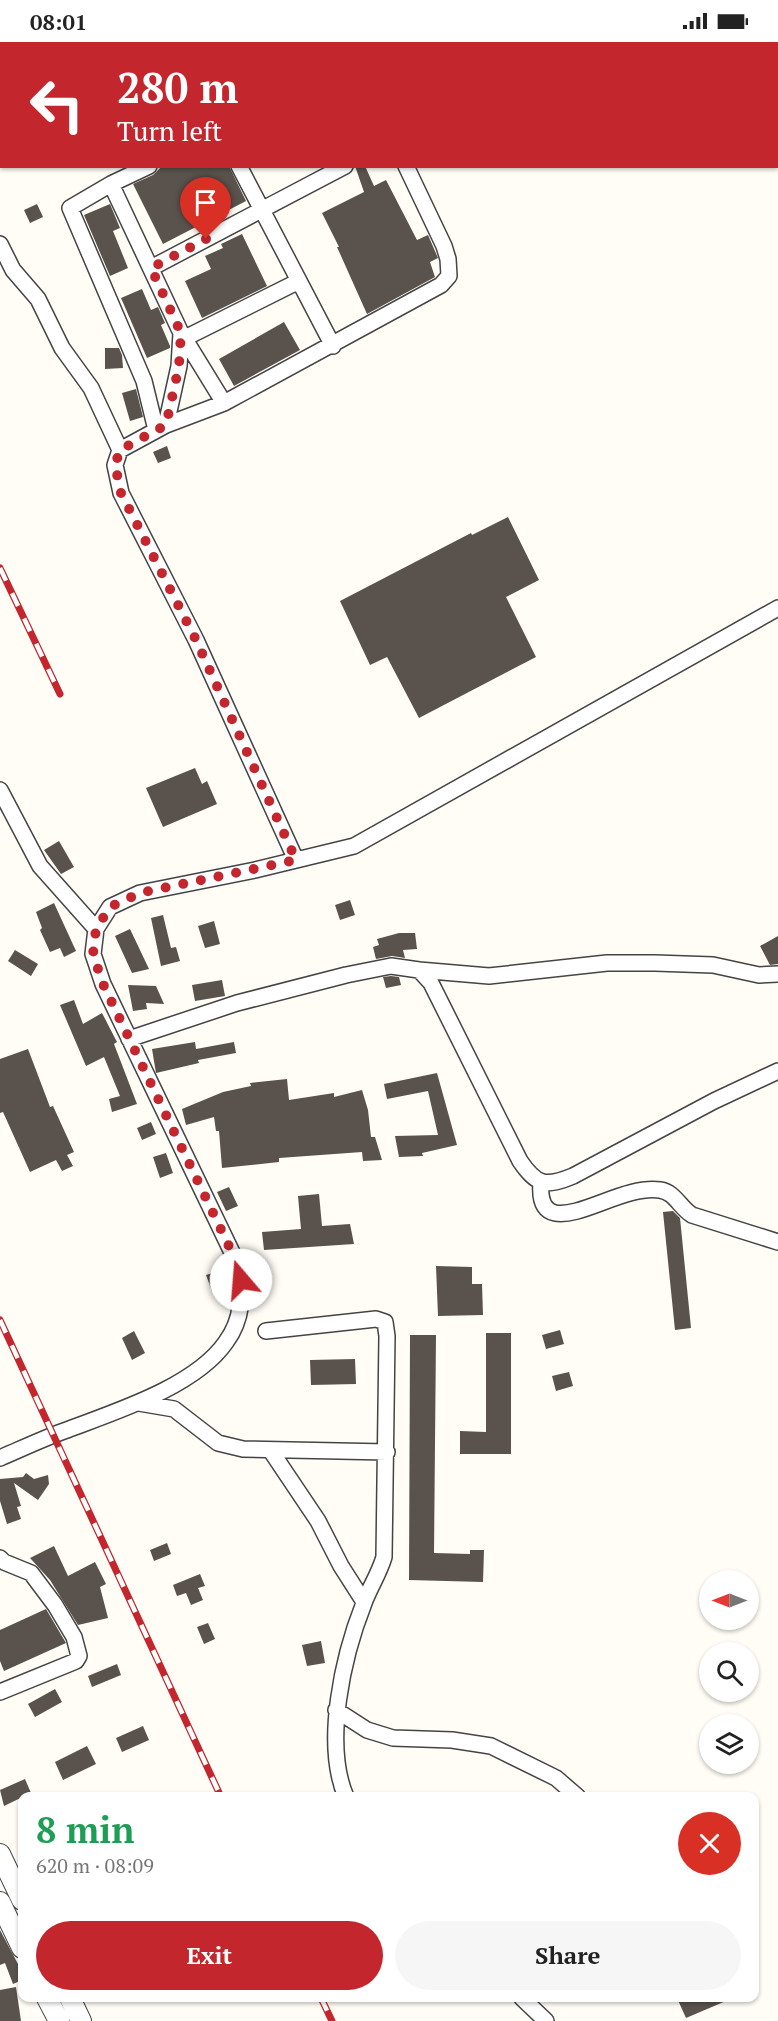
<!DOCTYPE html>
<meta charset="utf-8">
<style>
:root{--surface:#fff;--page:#f6f6f6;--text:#222;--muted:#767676;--accent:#c4262e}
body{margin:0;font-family:"PT Serif",serif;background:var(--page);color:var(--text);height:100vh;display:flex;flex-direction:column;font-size:22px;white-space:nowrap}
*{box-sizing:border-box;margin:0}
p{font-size:20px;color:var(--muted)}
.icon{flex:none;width:33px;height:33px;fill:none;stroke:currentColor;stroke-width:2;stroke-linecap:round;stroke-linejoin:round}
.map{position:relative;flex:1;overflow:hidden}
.sheet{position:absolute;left:18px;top:1750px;width:741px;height:210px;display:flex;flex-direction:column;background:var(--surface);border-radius:12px;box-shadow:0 2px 4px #0004}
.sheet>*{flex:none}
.top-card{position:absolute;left:0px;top:0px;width:778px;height:126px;box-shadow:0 2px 4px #0004;background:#c4262e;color:#fff;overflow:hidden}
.needle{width:39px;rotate:270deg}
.tools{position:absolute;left:699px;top:1528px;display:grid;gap:12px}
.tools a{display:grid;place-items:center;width:60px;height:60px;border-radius:50%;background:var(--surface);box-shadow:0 2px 4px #0004;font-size:30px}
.pin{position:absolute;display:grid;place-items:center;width:51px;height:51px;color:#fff;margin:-62px -26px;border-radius:50% 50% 50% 0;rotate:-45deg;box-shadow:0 0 6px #0007}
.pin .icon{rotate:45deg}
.me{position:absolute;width:66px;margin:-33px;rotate:342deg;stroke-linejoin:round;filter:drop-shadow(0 0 4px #0008)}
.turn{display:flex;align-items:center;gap:21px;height:126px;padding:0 18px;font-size:27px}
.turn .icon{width:78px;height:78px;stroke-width:2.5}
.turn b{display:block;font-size:42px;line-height:51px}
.round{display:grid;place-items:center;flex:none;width:63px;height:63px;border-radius:32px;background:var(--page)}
.overview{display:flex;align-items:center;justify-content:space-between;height:102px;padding:0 18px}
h1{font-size:36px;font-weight:600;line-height:45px;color:#1e9e55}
.action{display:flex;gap:12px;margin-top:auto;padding:12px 18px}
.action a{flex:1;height:69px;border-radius:36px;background:var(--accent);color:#fff;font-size:24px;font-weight:600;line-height:69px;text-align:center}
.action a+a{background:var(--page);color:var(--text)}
.status{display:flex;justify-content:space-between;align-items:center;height:42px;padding:0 30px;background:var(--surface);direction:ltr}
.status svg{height:16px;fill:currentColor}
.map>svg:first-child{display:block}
</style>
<div class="status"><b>08:01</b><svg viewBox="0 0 49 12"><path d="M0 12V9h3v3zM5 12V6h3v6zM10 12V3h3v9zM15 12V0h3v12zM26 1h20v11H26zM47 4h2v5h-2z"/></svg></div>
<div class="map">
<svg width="778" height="1979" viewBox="0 0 778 1979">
<rect width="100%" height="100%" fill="#fffdf5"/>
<!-- building -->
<path fill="#5a524d" d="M162,124H229L246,159L163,202L133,142L153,133Z
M355,124H365L374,144L386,138L417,198L428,193L438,216L430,220L435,235L367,272L337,205H339L322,171L364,150Z
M37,162L43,175L30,181L24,168Z
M110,162L120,186L113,189L128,226L110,234L84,173Z
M242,192L267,244L202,276L185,239L211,227L205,214L223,206L221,202Z
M142,247L151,268L158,265L165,281L161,283L170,304V306L147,316L121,256Z
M284,280L300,308L234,344L219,317Z
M105,306H119L122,313L123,326L105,327Z
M136,347L143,375L130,379L122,351Z
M167,404L171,416L158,421L153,410Z
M508,475L539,538L506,555L536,615L419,676L387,615L370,623L340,559L471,491L472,493Z
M195,726L202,742L207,739L217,762L163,785L146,746Z
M59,799L74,825L61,832L44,808Z
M350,858L355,873L340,878L335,863Z
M54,861L76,909L64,915L60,906L50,910L40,888L42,886L36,870Z
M163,873L171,906L176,905L180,919L161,924L151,876Z
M214,879L220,902L205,906L198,884Z
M130,887L149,927L132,931L115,894Z
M399,891H415L417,907L403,908L405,916L392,914L376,917L373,905L379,903L377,897Z
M778,894V922L770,923L760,904Z
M15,908L38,922L31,934L8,919Z
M391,934L399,935L401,943L386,946L383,935Z
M222,938L225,954L195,959L192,943Z
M128,943L156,944L164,962L146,961L147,967L133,969Z
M74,958L83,982L102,971L117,1000L114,1002L137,1062L112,1070L109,1057L120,1054L104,1015L86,1024L60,963Z
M195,1000L196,1007L234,1000L236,1011L198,1018L199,1021L156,1031L152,1007Z
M28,1007L50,1065L53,1064L74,1110L67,1113L73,1124L62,1129L56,1118L30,1130L3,1070L0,1071V1017Z
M437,1031L457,1103L422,1111L423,1114L399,1115L395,1094L438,1093L428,1049L387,1057L384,1042Z
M287,1037L289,1058L334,1051V1055L362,1048L368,1068L371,1095H375L382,1118L363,1119L362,1110L279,1116V1120L222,1126L219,1089H216L214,1075L186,1083L182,1067L223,1050L251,1044L250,1041Z
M151,1080L156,1092L142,1098L137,1086Z
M166,1111L173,1131L160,1136L153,1115Z
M229,1145L238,1164L226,1169L217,1150Z
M319,1152L322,1184L350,1182L354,1202L264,1208L262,1190L301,1187L298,1154Z
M673,1169L680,1176L691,1286L675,1288L663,1170Z
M436,1224L472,1225V1242H482L483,1273L438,1274Z
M219,1229L224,1244L212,1249L206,1233Z
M560,1288L564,1302L546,1307L542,1293Z
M134,1289L145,1311L132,1318L122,1296Z
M486,1291H511V1412H460V1389L486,1390Z
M410,1293H436L434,1511L470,1512V1508H484L483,1540L409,1538Z
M355,1317L356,1342L311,1343L310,1318Z
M569,1330L573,1344L556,1349L552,1334Z
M26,1431L34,1437L48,1433L49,1442L38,1458L14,1441L21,1464L17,1465L21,1477L7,1482L0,1459V1437L23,1435Z
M167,1501L171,1512L154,1519L150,1508Z
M54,1504L68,1534L95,1520L106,1542L100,1545L108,1576L78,1583L50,1538L30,1516Z
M200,1532L205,1544L198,1546L203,1558L191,1563L186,1551L177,1554L173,1543Z
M46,1567L66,1601L4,1629L0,1619V1588Z
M208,1581L215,1597L204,1602L197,1585Z
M321,1599L325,1621L307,1624L302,1603Z
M117,1622L121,1633L92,1645L88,1634Z
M55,1647L62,1660L35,1675L28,1662Z
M143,1684L149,1698L122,1710L116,1696Z
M87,1704L96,1722L63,1738L55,1720Z
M25,1737L31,1751L4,1764L0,1748Z
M0,1888L18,1922L22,1920V1938L13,1942L5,1921L0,1923Z
M16,1945L21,1979H0V1948Z
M677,1956H733L686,1976Z"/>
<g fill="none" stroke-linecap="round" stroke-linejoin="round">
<defs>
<path id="minor" d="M106,2V0
M128,2L132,0
M0,109L2,107
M149,124L111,142L70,166L144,339L156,388
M239,124L333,304
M111,142L181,291L224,361
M0,202L13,228L38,257L62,306L91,346L120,408
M151,226L345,124
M185,296L299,239
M166,383L179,324L181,291
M0,748L40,824L96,887
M296,818L196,598L121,451L115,423L120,408L166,383L224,361L441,243L449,234L448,217L444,204L406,124
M419,928L489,934L607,921H655L713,923L759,933L778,932
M129,997L237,961L346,933L391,924L419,928L431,941L520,1119C537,1144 546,1145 573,1134L714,1059L778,1029
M541,1141C540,1153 541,1168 555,1171C581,1176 626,1143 660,1148C675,1150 680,1166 692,1173L778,1200
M266,1289L376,1277L385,1280L387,1294L384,1515C379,1532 370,1545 364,1561C343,1614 323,1701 346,1755
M139,1361L174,1367L218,1401L243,1407L387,1410
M271,1409L318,1479L341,1524L364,1560
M0,1416C21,1407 42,1397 64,1389C114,1370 195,1345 226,1300C243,1277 243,1252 239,1225L103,942L93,912L96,887L110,865L140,851L255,828L354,804L778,566
M0,1516L4,1520L31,1531L55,1563L74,1595L79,1614L76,1619L0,1650
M336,1668L367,1688L393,1696L452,1698L491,1704L556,1736L578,1755
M522,1956L546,1979"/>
<path id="tertiary" d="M0,1812L22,1858
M0,1860L22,1906
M47,1956L59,1979
M70,1956L81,1979"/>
</defs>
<!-- minor casing -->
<use href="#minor" stroke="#444" stroke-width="18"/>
<!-- tertiary casing -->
<use href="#tertiary" stroke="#444" stroke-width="22"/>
<!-- minor -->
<use href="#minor" stroke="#fff" stroke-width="15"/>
<!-- tertiary -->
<use href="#tertiary" stroke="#fff" stroke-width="20"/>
<defs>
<path id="rail" d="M0,526L60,652
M0,1278L221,1755
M321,1956L332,1979"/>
</defs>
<!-- rail casing -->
<use href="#rail" stroke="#c4262e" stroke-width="7"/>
<!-- rail -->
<use href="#rail" stroke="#fff" stroke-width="4.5" stroke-dasharray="14" stroke-linecap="butt"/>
</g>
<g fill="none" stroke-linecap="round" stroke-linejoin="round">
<!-- route -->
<path stroke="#c4262e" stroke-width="10" stroke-dasharray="0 18" d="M206,197L151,226L181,291L179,324L166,383L120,408L115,423L121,451L196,598L296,818L140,851L110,865L96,887L93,912L103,942L239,1225L241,1238"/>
</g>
</svg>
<div class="tools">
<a><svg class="needle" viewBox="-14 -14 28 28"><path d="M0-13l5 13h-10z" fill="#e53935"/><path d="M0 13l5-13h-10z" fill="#767676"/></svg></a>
<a><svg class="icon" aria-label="search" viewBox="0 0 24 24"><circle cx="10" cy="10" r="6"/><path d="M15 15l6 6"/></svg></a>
<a><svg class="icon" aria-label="layers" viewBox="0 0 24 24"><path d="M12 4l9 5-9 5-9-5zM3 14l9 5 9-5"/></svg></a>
</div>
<div class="pin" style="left:206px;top:197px;background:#d93025"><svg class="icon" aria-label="arrive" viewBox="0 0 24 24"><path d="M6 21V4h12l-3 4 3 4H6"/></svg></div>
<svg class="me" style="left:241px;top:1238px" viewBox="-20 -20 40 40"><circle r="19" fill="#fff"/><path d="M0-13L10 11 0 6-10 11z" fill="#c4262e"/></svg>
<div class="top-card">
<div class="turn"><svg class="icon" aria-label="left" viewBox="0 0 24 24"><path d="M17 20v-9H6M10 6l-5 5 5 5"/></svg><div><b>280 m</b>Turn left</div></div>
</div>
<section class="sheet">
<div class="overview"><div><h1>8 min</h1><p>620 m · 08:09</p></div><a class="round" style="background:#d93025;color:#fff"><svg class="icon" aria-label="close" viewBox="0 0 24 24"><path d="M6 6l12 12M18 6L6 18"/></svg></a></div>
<div class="action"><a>Exit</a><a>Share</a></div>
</section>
</div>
